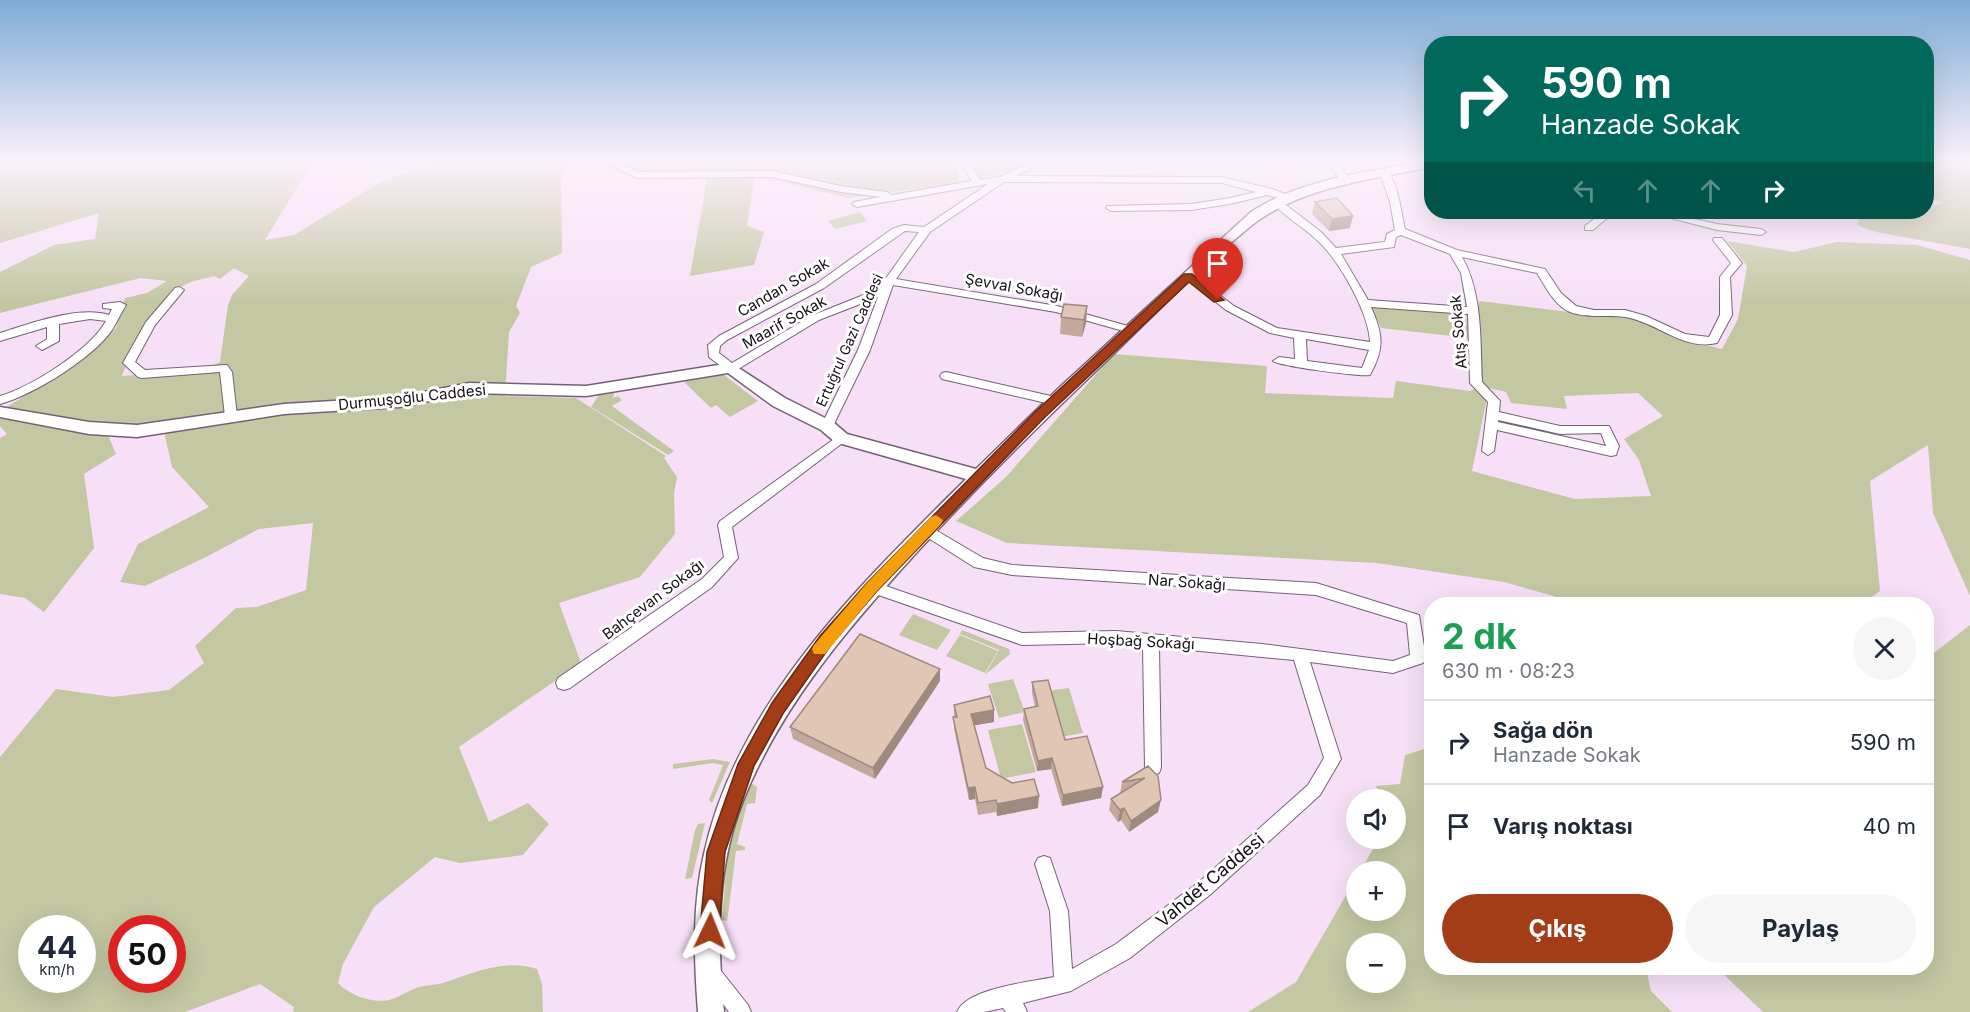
<!DOCTYPE html>
<html lang="tr">
<meta charset="utf-8">
<style>
:root{--surface:#fff;--page:#f6f6f7;--text:#1f2937;--muted:#747a83;--line:#e0e1e3;--accent:#a33d18}
body{margin:0;font-family:Inter,sans-serif;background:var(--page);color:var(--text);height:100vh;display:flex;flex-direction:column;font-size:22px;white-space:nowrap}
*{box-sizing:border-box;margin:0}
p{font-size:20px;color:var(--muted)}
.icon{flex:none;width:33px;height:33px;fill:none;stroke:currentColor;stroke-width:2;stroke-linecap:round;stroke-linejoin:round}
.map{position:relative;flex:1;overflow:hidden}
.panel{position:absolute;left:1424px;top:597px;width:510px;height:378px;display:flex;flex-direction:column;background:var(--surface);border-radius:24px;box-shadow:0 6px 24px #0002}
.panel>*{flex:none}
.banner{position:absolute;left:1424px;top:36px;width:510px;height:183px;border-radius:24px;box-shadow:0 6px 24px #0002;background:#00695c;color:#fff;overflow:hidden}
.buttons{position:absolute;left:1346px;top:789px;display:grid;gap:12px}
.buttons a{display:grid;place-items:center;width:60px;height:60px;border-radius:50%;background:var(--surface);box-shadow:0 6px 24px #0002;font-size:30px}
.speed{position:absolute;left:18px;top:915px;display:flex;gap:12px;font-size:30px;font-weight:700;text-align:center}
.speed>*{display:grid;place-content:center;width:78px;height:78px;border-radius:50%;background:var(--surface);box-shadow:0 6px 24px #0002;line-height:1}
.speed small{font-size:15px;font-weight:400}
.speed .limit{border:9px solid #d22;background:#fff;color:#111}
.pin{position:absolute;display:grid;place-items:center;width:51px;height:51px;color:#fff;margin:-62px -26px;border-radius:50% 50% 50% 0;rotate:-45deg;box-shadow:0 0 6px #0007}
.pin .icon{rotate:45deg}
.me{position:absolute;width:66px;margin:-33px;rotate:2deg;stroke-linejoin:round;filter:drop-shadow(0 0 4px #0008)}
.turn{display:flex;align-items:center;gap:21px;height:126px;padding:0 18px;font-size:27px}
.turn .icon{width:78px;height:78px;stroke-width:2.5}
.turn b{display:block;font-size:42px;line-height:51px}
.lanes{display:flex;align-items:center;height:57px;padding:0 18px;background:#0003;justify-content:center;gap:30px;direction:ltr}
.lanes .off{opacity:.35}
.round{display:grid;place-items:center;flex:none;width:63px;height:63px;border-radius:32px;background:var(--page)}
.head{display:flex;align-items:center;justify-content:space-between;height:102px;padding:0 18px}
h1{font-size:36px;font-weight:700;line-height:45px;color:#1e9e55}
.primary-button{display:flex;gap:12px;margin-top:auto;padding:12px 18px}
.primary-button a{flex:1;height:69px;border-radius:36px;background:var(--accent);color:#fff;font-size:24px;font-weight:700;line-height:69px;text-align:center}
.primary-button a+a{background:var(--page);color:var(--text)}
ul{padding:0;list-style:none}
li{display:flex;align-items:center;gap:18px;height:84px;padding:0 18px;border-top:2px solid var(--line)}
li div{flex:1}
li b{display:block;font-size:22px}
li em{font-style:normal}
.map>svg:first-child{display:block}
</style>
<div class="map">
<svg width="1970" height="1012" viewBox="0 0 1970 1012">
<rect width="100%" height="100%" fill="#f7e0f7"/>
<!-- green -->
<path fill="#c3c7a2" fill-rule="evenodd" d="M0,161H313L265,240L294,235L377,184L439,161H579L561,172L562,253L531,267L516,306L520,313L509,332L505,396L576,398L666,456L664,458L677,477L674,493L675,534L640,577L559,603L581,663L459,747L489,822L528,803L549,824L523,855L460,863L435,857L374,907L343,964L338,983C349,995 373,1004 389,1000C400,997 409,990 419,987C427,985 435,985 443,983C473,973 505,958 537,969L542,984L543,1012H293L294,1007L260,984L185,1012H0V757L56,689L113,697L169,690L204,663L195,646L236,608L257,607L306,590L313,523L259,529L206,557L145,586L120,582L138,544L209,507L172,467L164,431L108,435L116,454L84,474L94,548L44,612L25,598L0,594V438L7,434L0,426V407L5,408L69,369L116,328L125,298L147,293L167,281L141,278L0,313V272L54,245L95,239L99,213L0,243ZM234,268L249,276L232,295L228,305L220,362L199,371L122,376C135,343 153,302 186,284C194,280 205,279 214,276L220,279ZM32,928H82V980H32ZM122,928H172V980H122Z
M596,161H954L960,183L848,198L779,181L754,179L747,226L764,232L754,265L690,276L707,179L632,178Z
M968,161H1035L1021,169L978,179Z
M1926,161H1970V249L1876,232L1857,225L1861,212H1926V208L1943,203L1926,196Z
M860,212L867,221L835,229L828,221Z
M1727,241L1794,252L1837,242L1917,245L1970,260V596L1933,513L1928,445L1870,481L1880,591L1862,604H1581L1504,582L1377,563L1007,543L956,521L1006,477L1114,354L1267,366L1265,393L1393,398L1396,381L1470,391L1479,386V301L1577,313L1628,316L1683,339L1722,349L1738,319L1747,266ZM1489,388L1506,392L1511,403L1567,409L1564,396L1638,393L1663,416L1624,439L1639,460L1651,496L1575,499L1472,471Z
M1371,306L1463,314L1466,316L1469,338L1381,328Z
M714,375H724L758,401L730,417L716,405L711,408L684,382Z
M614,393L613,398L618,396L622,400L612,406L674,451L668,455L591,407L599,395Z
M913,614L951,630L937,650L899,635Z
M1970,625V1012H1763L1717,968H1926V659Z
M962,630L1009,649L1010,654L985,675L999,650L960,634Z
M960,635L998,651L985,673L946,656Z
M1013,679L1025,712L999,718L988,684Z
M1069,688L1083,733L1060,737L1047,691Z
M1022,724L1036,772L1001,779L988,730Z
M1431,747V968H1646L1651,991L1672,1012H1248L1296,982L1356,878V910H1395V872L1360,871L1379,839L1395,838V800L1383,799L1376,786L1400,784L1405,755ZM1356,944H1395V982H1356Z
M713,759L730,762L712,803L709,800L723,765L713,763L673,769V764Z
M751,783L757,787L755,803L747,804L737,844L745,847V850L736,851L728,915L727,921L722,920L727,858L746,787Z
M705,823L692,878L685,879L695,830L698,824Z"/>
<g fill="none" stroke-linecap="round" stroke-linejoin="round">
<defs>
<path id="street" d="M602,161H615L639,172L772,171L841,186L887,192L892,195L972,181L959,161H969L980,180L1000,177L1034,161H1047L1016,176L1222,177L1272,189L1296,198L1291,201L1267,195L1230,204L1191,210L1111,211L1106,208L1107,206L1191,204L1230,198L1256,192L1222,183L1004,182L930,232L896,279L1057,306L1135,328V332H1127L1056,312L893,285L870,350L833,426L827,430L821,426L858,350L878,297L819,320L735,371H727L709,357L708,345L719,336L816,284L892,229L904,225L924,227L988,184L857,207L852,204L854,202L880,197L841,192L772,177L638,178ZM905,231L919,232L884,281L881,288L811,316L732,363L719,353L720,346L727,340L824,288Z
M1327,161H1337L1351,182L1349,184H1343Z
M1385,170C1397,176 1402,216 1405,229L1457,250L1545,269L1561,293L1576,306L1594,310H1625L1646,316L1685,334L1709,337L1720,315V277L1731,263L1713,240L1714,238H1722L1742,263L1730,277L1732,315L1717,343C1683,351 1657,322 1625,317C1607,314 1588,319 1570,312C1555,306 1545,286 1537,273L1462,257C1483,294 1480,340 1482,382L1500,401L1499,412L1560,426H1609L1619,446L1616,455L1611,456L1497,430L1494,451L1488,455L1482,451L1488,402L1470,383L1468,314L1371,307C1383,334 1385,348 1370,375C1360,377 1279,366 1273,361L1279,357L1295,359L1294,338L1270,333L1226,310L1183,276L1188,273L1192,274L1234,306L1277,328L1370,342C1369,313 1340,262 1319,242C1305,228 1286,218 1273,203L1281,201L1321,232L1336,248L1385,242L1387,234L1395,230L1390,202L1380,173ZM1401,235L1450,254L1461,273L1467,307L1368,300L1341,254L1394,247L1396,237ZM1306,339L1369,350L1362,368L1307,361ZM1498,420L1560,434L1601,433L1606,446L1498,422Z
M1603,212H1614L1593,230H1585V226Z
M1647,212H1663L1717,224L1761,229L1766,232L1761,235L1717,230Z
M179,287L184,290L155,325L135,362L145,370L227,365L232,372L237,416L235,419H227L225,416L220,372L142,378L138,377L123,363L146,322L175,288Z
M120,302L126,305C121,313 117,322 112,330C93,358 33,395 0,404V396C31,387 90,350 106,321L90,319L59,324V341L42,350L36,346L47,339V327L0,341V333C29,324 79,305 109,315L112,309L103,308V304Z
M946,372L1055,397L1061,401L1055,405L942,379L940,376L942,373Z
M841,434L847,438L845,441L732,527L738,558L712,587L570,688L564,690L558,688L556,683L558,678L702,579L724,557L718,525L720,521Z
M927,525L983,558L1012,565L1316,583L1419,615L1426,659L1423,663L1393,673L1310,662L1341,759L1320,795L1211,894L1130,958L1071,991L1023,1003L1027,1012H1006L1003,1008L984,1012H957C967,988 1030,982 1054,977L1050,911L1035,864L1038,858L1044,856L1050,858L1068,911L1072,969L1116,944L1199,882L1308,785L1324,758L1294,660L1159,647L1161,768L1159,773L1153,775L1147,773L1145,768L1143,646L1116,643L1022,645L867,591L865,587L867,583H877L1022,633L1116,631L1262,644L1393,661L1410,655L1407,623L1316,595L1012,575L974,567L922,534L920,530L922,526Z
M711,964L718,967L748,1005L751,1012H729L701,974L704,967Z"/>
<path id="secondary" d="M1423,161H1431V167C1370,180 1303,186 1252,225C1197,270 1147,322 1096,371C1035,429 975,489 918,551C849,627 781,705 743,801C716,868 717,942 724,1012H698C694,959 692,905 704,854C737,702 861,584 966,479L835,442L821,430L773,406L728,373L586,396L469,393L399,407L284,414L137,437L89,434L0,417V407L89,422L137,425L284,404L399,397L469,383L586,386L731,363L785,398L833,422L847,434L976,469L1061,386L1251,212C1301,179 1365,173 1423,161Z"/>
</defs>
<!-- street casing -->
<use href="#street" stroke="#746175" stroke-width="2"/>
<!-- secondary casing -->
<use href="#secondary" stroke="#746175" stroke-width="3"/>
<!-- street -->
<use href="#street" fill="#fff" fill-rule="evenodd"/>
<!-- secondary -->
<use href="#secondary" fill="#fff" fill-rule="evenodd"/>
</g>
<!-- wall -->
<path fill="#c2a99c" d="M1430,166H1431V187L1425,182Z
M1315,202L1350,228L1329,231L1312,214Z
M1087,306L1086,323L1082,337L1060,334L1061,317Z
M940,681L875,779L793,739L790,727Z
M1032,682L1065,740L1103,787L1101,798L1062,806L1051,769L1037,771L1023,720L1024,709L1035,707L1032,693Z
M954,705L994,710V722L974,725L986,768L1038,808L997,816L996,812L978,815L975,799L969,800L954,729Z
M1148,766L1158,812L1129,832L1121,820L1118,822L1109,810L1111,799L1120,794L1122,782Z"/>
<!-- shaded-wall -->
<path fill="#9e8a7f" d="M1353,216L1350,228L1329,231L1332,219Z
M1087,306L1086,323L1082,337L1084,320Z
M940,669V681L875,779L873,768Z
M994,710V722L971,726V714Z
M1052,758L1051,769L1037,771L1038,761Z
M975,787V799L969,800L968,788Z
M1103,787L1101,798L1062,806L1063,795Z
M1039,796L1038,808L997,816V804Z
M1161,800L1158,812L1129,832L1131,821Z
M1124,808L1121,820L1118,822L1120,810Z"/>
<!-- building -->
<path fill="#e1c5b5" stroke="#9e8a7f" stroke-width="1.5" d="M1337,198L1353,216L1332,219L1315,202Z
M1064,304L1087,306L1084,320L1061,317Z
M860,634L940,669L873,768L790,727Z
M1048,680L1065,740L1087,736L1103,787L1063,795L1052,758L1038,761L1024,709L1038,706L1032,682Z
M990,696L994,710L971,714L986,768L1012,783L1034,779L1039,796L997,804L996,800L978,803L975,787L968,788L953,717H957L954,705Z
M1148,766L1158,776L1161,800L1131,821L1124,808L1120,810L1111,799L1145,778L1122,782Z"/>
<!-- sky -->
<linearGradient id="sky" x2="0" y2="1"><stop stop-color="#7facd6"/><stop offset="0.53" stop-color="#fbf1fb"/><stop offset="1" stop-color="#fbf1fb" stop-opacity="0"/></linearGradient>
<rect width="1970" height="303" fill="url(#sky)"/>
<!-- route -->
<path fill="#a33d18" stroke="#6a2810" stroke-width="1.5" d="M1184,274H1192L1224,300L1214,302L1189,282L1044,418L877,591L831,645L784,712L754,766L725,852L719,931L716,938L710,941L703,938L700,931L707,852L738,764L772,703L820,636L867,583L1035,412Z"/>
<!-- slow -->
<path fill="#f59e0b" d="M936,515L943,520L941,524L877,591L825,654H814L812,649L814,645L867,583L931,517Z"/>
<g text-anchor="middle" dominant-baseline="central" stroke-width="6" stroke-linejoin="round" paint-order="stroke">
<!-- far-street labels -->
<g font-size="14" fill="#160f17" stroke="#fff">
<text transform="translate(849 340) rotate(-66)">Ertuğrul Gazi Caddesi</text>
</g>
<!-- street labels -->
<g font-size="15" fill="#160f17" stroke="#fff">
<text transform="translate(783 287) rotate(-30)">Candan Sokak</text>
<text transform="translate(1014 287) rotate(10)">Şevval Sokağı</text>
<text transform="translate(784 322) rotate(-29)">Maarif Sokak</text>
<text transform="translate(1458 332) rotate(-95)">Atış Sokak</text>
<text transform="translate(412 397) rotate(-6)">Durmuşoğlu Caddesi</text>
<text transform="translate(1187 582) rotate(4)">Nar Sokağı</text>
<text transform="translate(653 599) rotate(-37)">Bahçevan Sokağı</text>
<text transform="translate(1141 641) rotate(3)">Hoşbağ Sokağı</text>
</g>
<!-- near-street labels -->
<g font-size="18" fill="#160f17" stroke="#fff">
<text transform="translate(1210 880) rotate(-40)">Vahdet Caddesi</text>
</g>
</g>
</svg>
<div class="buttons">
<a><svg class="icon" aria-label="sound" viewBox="0 0 24 24"><path d="M4 9h4l5-4v14l-5-4H4zM17 9q2 3 0 6"/></svg></a>
<a>+</a>
<a>−</a>
</div>
<div class="speed"><div>44<small>km/h</small></div><div class="limit">50</div></div>
<div class="pin" style="left:1218px;top:300px;background:#d93025"><svg class="icon" aria-label="arrive" viewBox="0 0 24 24"><path d="M6 21V4h12l-3 4 3 4H6"/></svg></div>
<svg class="me" style="left:710px;top:931px" viewBox="-20 -20 40 40"><path d="M0-17L14 15 0 8-14 15z" fill="#a33d18" stroke="#fff" stroke-width="4"/></svg>
<div class="banner">
<div class="turn"><svg class="icon" aria-label="right" viewBox="0 0 24 24"><path d="M7 20v-9h11M14 6l5 5-5 5"/></svg><div><b>590 m</b>Hanzade Sokak</div></div>
<div class="lanes"><svg class="icon off" aria-label="left" viewBox="0 0 24 24"><path d="M17 20v-9H6M10 6l-5 5 5 5"/></svg><svg class="icon off" aria-label="ahead" viewBox="0 0 24 24"><path d="M12 20V5M6 11l6-6 6 6"/></svg><svg class="icon off" aria-label="ahead" viewBox="0 0 24 24"><path d="M12 20V5M6 11l6-6 6 6"/></svg><svg class="icon" aria-label="right" viewBox="0 0 24 24"><path d="M7 20v-9h11M14 6l5 5-5 5"/></svg></div>
</div>
<section class="panel">
<div class="head"><div><h1>2 dk</h1><p>630 m · 08:23</p></div><a class="round"><svg class="icon" aria-label="close" viewBox="0 0 24 24"><path d="M6 6l12 12M18 6L6 18"/></svg></a></div>
<ul>
<li><svg class="icon" aria-label="right" viewBox="0 0 24 24"><path d="M7 20v-9h11M14 6l5 5-5 5"/></svg><div><b>Sağa dön</b><p>Hanzade Sokak</p></div><em>590 m</em></li>
<li><svg class="icon" aria-label="arrive" viewBox="0 0 24 24"><path d="M6 21V4h12l-3 4 3 4H6"/></svg><div><b>Varış noktası</b></div><em>40 m</em></li>
</ul>
<div class="primary-button"><a>Çıkış</a><a>Paylaş</a></div>
</section>
</div>
